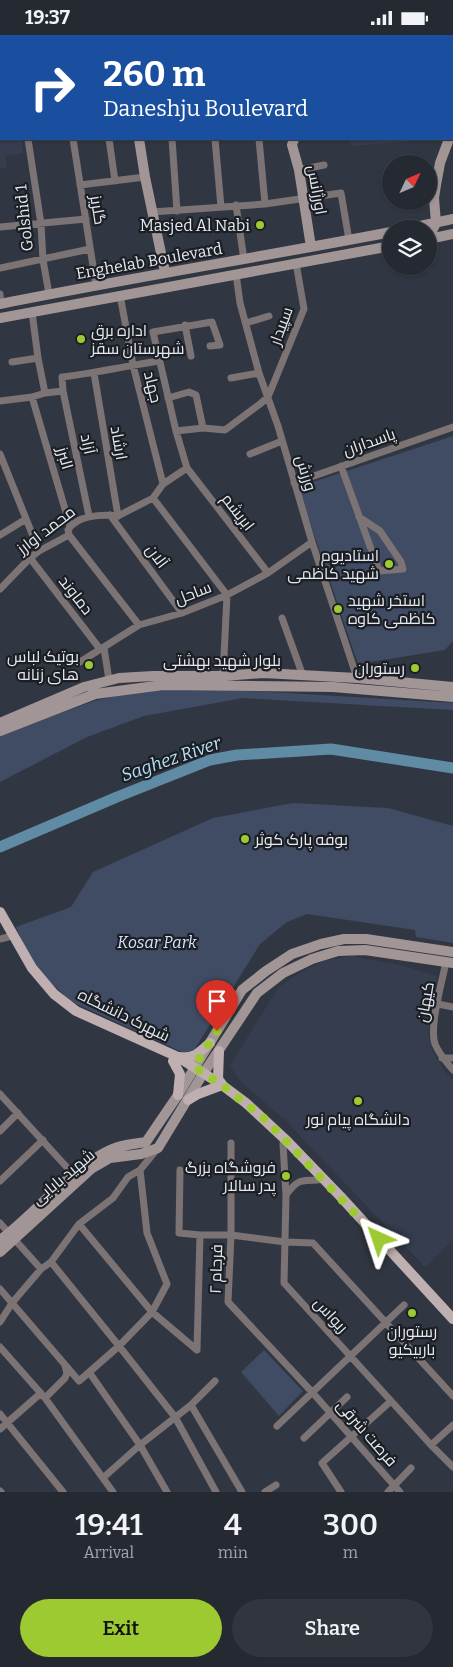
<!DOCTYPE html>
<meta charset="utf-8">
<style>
:root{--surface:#252932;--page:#31353e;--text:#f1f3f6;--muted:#a3a6ac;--line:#42454d;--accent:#9dca30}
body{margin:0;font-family:Bitter,Cairo,serif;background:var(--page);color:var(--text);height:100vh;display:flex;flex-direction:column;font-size:19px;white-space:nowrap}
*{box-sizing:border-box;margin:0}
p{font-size:16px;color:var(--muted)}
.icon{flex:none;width:28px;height:28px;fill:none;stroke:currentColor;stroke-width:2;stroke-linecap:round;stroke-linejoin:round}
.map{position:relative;height:1457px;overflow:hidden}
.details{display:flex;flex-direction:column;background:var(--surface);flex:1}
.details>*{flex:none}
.top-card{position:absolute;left:0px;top:0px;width:454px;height:105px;box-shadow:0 1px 4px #0004,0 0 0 1px var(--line);background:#1a4fa0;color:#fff;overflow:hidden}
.needle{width:32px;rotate:46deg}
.buttons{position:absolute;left:382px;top:120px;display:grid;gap:10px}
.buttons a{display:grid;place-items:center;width:55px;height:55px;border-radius:50%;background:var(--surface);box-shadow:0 1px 4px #0004,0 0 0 1px var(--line);font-size:25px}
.pin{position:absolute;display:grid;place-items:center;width:42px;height:42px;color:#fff;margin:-51px -21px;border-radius:50% 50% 50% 0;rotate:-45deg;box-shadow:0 0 5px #0007}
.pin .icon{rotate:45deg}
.me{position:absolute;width:55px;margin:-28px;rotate:318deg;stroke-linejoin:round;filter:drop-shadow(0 0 4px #0008)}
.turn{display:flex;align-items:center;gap:18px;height:105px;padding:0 20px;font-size:22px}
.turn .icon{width:65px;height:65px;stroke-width:2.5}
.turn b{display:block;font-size:35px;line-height:42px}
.eta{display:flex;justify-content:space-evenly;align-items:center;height:85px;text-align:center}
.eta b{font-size:30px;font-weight:600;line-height:35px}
.primary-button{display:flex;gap:10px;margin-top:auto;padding:10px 20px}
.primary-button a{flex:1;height:58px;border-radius:30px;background:var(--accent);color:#111;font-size:20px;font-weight:600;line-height:58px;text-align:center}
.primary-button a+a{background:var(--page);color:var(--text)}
.status{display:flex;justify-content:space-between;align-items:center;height:35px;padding:0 25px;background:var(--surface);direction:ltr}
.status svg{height:14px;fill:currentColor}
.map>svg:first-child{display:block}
</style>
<div class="status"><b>19:37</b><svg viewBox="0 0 49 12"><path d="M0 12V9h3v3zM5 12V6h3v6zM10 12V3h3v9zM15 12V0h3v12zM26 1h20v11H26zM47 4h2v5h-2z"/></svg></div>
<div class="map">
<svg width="453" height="1457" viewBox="0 0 453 1457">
<rect width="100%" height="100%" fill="#313742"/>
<!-- built -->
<path fill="#353d4f" d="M1,68V104H22L23,118L5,121L7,133H0V69Z
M350,104H418L417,106L351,111Z
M351,921L400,930L437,941L428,998L432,1016L446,1038L453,1045V1205L425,1232L285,1085L242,1048L230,1031L278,953L298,939L323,926Z"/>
<!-- green -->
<path fill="#404b64" d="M453,401V606L445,615L358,629L298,452Z
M186,653L288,658L453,668V675L243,663L144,681L87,702L0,747V700L94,666L132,657Z
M293,768L388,773L453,791V908L416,902L415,895L307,879L287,887L260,909L193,1017H182L70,966L31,928L16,892L71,872L93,837L213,783Z
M264,1315L303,1356L279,1381L241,1337Z"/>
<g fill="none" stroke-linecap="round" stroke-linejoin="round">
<!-- river -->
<path stroke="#5f8ca4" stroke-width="11" d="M0,812L117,762L210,725L237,720L331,714L453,733"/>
<!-- street -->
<path stroke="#7c7374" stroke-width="7" d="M36,0V1
M164,0V1
M299,0L302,1
M28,104L41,189L43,225L49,259
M73,104L96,250
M109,104L115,146
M172,104L177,176
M215,104L221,172
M259,104L265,169
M299,135L324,130
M80,150L145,142
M236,170L244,225
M152,177L265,169L341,158L349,205
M0,192L86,184
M0,233L90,214
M236,239L240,268L259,338L278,391L312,507L357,643
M0,259L1,268
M120,260L133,330L163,449
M32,277L38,323L45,358
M246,288L269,281
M185,290L191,321
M210,311L220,310L212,287L153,297L176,396L187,433L268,538
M12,327L38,323
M94,338L118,481
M231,343L259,338
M32,362L70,491
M168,363L189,357L196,360L203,393
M0,366L32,362L45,358L63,356
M176,396L203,393L225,395L260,369L268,362L304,274L296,228
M0,419L39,516
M250,419L282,406
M341,431L379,536L403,534L401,527L380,496L359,482
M294,448L453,392
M153,463L227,560L223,641
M110,480L182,578
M89,481L63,356L62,342C95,338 126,331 159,326
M118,481L153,463L163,449L187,433
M0,500L26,484
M69,500L139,590
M30,523L100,614
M0,554L30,523L39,516L69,500L68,495C77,480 102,479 118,481
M282,583L303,641
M104,613L109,645
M80,627L139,590L182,578L227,560L268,538L312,507
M0,904L8,902
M446,927C442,947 429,992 435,1009C439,1019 446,1027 453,1035
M438,969L453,972
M442,1023H453
M0,1059L73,1139
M0,1096L18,1078
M231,1108V1200L228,1267L312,1357L400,1457
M283,1109L286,1160L284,1248L431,1410L453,1432
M140,1135L147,1198L167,1249L152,1277L119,1311L175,1382L216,1457
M180,1135L179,1198L200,1200H231L285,1207L313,1208L453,1361
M0,1146L43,1105
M286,1160C297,1145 300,1145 318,1145
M0,1188L41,1234
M79,1189L152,1277L197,1315
M0,1254L79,1346L119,1311L51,1227
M0,1287L12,1268L41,1234L51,1227L79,1189L113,1163L128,1142L140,1135L158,1113
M0,1312L45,1363L113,1457
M197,1315L200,1200
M89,1337L140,1410L167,1457
M45,1363L65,1343L67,1338L65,1331
M191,1370L242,1457
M0,1379L63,1457
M277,1391L404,1270
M0,1394L41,1358
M304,1403L347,1362
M431,1410L453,1390
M104,1442L140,1410L191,1370L215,1346
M0,1456L1,1457
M265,1457L276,1450
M341,1457L322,1428L391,1366
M388,1457L411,1433"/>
<!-- secondary -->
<path stroke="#a29596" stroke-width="10" d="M120,0V1
M210,0L211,1
M331,1L332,0
M452,94L453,92
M139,104L145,142L165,237
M294,104L292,110L299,135L311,212
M406,194L453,184
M429,202L436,188L434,163L436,150L440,128L449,104
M429,204L453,199
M0,269C130,243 261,222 391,197
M0,283L391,211
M0,688L84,652L119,643L153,641H223L263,638L357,643L453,652
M0,696L95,659L163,650L333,652L453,662
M0,1205C36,1178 65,1139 106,1117C118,1110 133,1109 146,1107L178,1060L242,955L266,936L292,919L321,909L344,904H366L453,917
M0,1217L91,1134L110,1123L141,1119L158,1113L201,1042L257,958L283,938L312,924L338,916L365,915L453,928"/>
<!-- primary -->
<path stroke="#c0afb0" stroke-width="10" d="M53,1L54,0
M66,1L67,0
M0,56L1,54
M0,73L1,72
M0,877L32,933L54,959L76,976L178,1022L222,1050L246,1068L287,1106L340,1161L453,1284
M219,1016L218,1044L222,1049
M179,1022C195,1024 198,1018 210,1008
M173,1026L180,1039L178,1060
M188,1065L198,1059L222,1050"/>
</g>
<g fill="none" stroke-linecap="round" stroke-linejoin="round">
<!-- route -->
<path stroke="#9dca30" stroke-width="9" stroke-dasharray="0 16.2" d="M217,996L194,1032L222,1050L266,1085L379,1204"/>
</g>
<!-- markers -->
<g fill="#9dca30" stroke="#1b1e23" stroke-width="2">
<circle cx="260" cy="190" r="5"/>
<circle cx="81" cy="304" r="5"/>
<circle cx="389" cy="529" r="5"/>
<circle cx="338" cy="574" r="5"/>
<circle cx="89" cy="630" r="5"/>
<circle cx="415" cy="633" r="5"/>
<circle cx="245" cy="804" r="5"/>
<circle cx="358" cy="1066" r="5"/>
<circle cx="286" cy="1141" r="5"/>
<circle cx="412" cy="1278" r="5"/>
</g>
<g text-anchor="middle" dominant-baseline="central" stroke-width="4.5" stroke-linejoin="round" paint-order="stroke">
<!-- street labels -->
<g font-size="16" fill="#e4e8f0" stroke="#1b1e23">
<text transform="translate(317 155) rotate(80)">اورژانس</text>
<text transform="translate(98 175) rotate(81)">گلریز</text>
<text transform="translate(24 183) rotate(-96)">Golshid 1</text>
<text transform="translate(149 226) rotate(-10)">Enghelab Boulevard</text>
<text transform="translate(281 291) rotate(-70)">سپیدار</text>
<text transform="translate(153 352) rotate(76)">جهاد</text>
<text transform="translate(369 407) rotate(-19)">پاسداران</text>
<text transform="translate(119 408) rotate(80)">ارشاد</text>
<text transform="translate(88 409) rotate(78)">آزاد</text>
<text transform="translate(65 423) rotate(74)">البرز</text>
<text transform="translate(306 438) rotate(73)">ورزش</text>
<text transform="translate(238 477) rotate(52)">ابریشم</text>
<text transform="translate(46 495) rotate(-37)">محمد اوارز</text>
<text transform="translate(157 521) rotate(53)">آلان</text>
<text transform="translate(193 558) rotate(-21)">ساحل</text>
<text transform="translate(76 560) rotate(52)">دماوند</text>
<text x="222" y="625">بلوار شهید بهشتی</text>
<text transform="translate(425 967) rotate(-80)">کیهان</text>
<text transform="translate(124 980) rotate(26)">شهرک دانشگاه</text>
<text transform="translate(63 1142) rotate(-40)">شهید بابایی</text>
<text transform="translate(216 1234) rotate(-88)">فرجام ۲</text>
<text transform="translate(331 1280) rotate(47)">ریواس</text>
<text transform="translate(367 1398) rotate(49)">فرصت شرقی</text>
</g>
<!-- poi labels -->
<g font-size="16" fill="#e4e8f0" stroke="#1b1e23" text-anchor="end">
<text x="250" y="190">Masjed Al Nabi</text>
<text x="91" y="295" text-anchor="start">اداره برق<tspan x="91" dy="18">شهرستان سقز</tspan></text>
<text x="379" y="520">استادیوم<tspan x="379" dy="18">شهید کاظمی</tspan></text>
<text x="348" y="565" text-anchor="start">استخر شهید<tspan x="348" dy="18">کاظمی کاوه</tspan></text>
<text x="79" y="621">بوتیک لباس<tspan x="79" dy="18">های زنانه</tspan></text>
<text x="405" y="633">رستوران</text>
<text x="255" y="804" text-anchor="start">بوفه پارک کوثر</text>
<text x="358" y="1084" text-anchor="middle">دانشگاه پیام نور</text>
<text x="276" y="1132">فروشگاه بزرگ<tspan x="276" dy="18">پدر سالار</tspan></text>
<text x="412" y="1296" text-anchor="middle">رستوران<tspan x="412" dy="18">باربیکیو</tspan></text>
</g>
<!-- park labels -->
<g font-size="16" font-style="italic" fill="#d7e3fc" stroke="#1b1e23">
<text x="157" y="907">Kosar Park</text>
</g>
<!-- water labels -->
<g font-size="18" font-style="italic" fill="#b5e0f7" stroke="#1b1e23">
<text transform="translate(171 724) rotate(-19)">Saghez River</text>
</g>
</g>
</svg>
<div class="buttons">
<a><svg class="needle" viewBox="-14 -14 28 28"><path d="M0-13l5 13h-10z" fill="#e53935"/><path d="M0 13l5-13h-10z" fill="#a3a6ac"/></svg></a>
<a><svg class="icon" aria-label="layers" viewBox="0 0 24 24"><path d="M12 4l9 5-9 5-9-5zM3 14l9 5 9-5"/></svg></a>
</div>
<div class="pin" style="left:217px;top:996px;background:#d93025"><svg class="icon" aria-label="arrive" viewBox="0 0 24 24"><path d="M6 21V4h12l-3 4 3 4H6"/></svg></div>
<svg class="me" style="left:379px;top:1204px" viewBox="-20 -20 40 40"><path d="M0-17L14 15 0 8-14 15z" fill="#9dca30" stroke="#fff" stroke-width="4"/></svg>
<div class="top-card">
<div class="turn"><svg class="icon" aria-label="right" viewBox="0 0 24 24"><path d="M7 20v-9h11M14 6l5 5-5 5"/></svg><div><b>260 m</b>Daneshju Boulevard</div></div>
</div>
</div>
<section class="details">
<div class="eta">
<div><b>19:41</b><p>Arrival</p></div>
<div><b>4</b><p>min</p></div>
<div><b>300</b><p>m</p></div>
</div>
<div class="primary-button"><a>Exit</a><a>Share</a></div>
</section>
